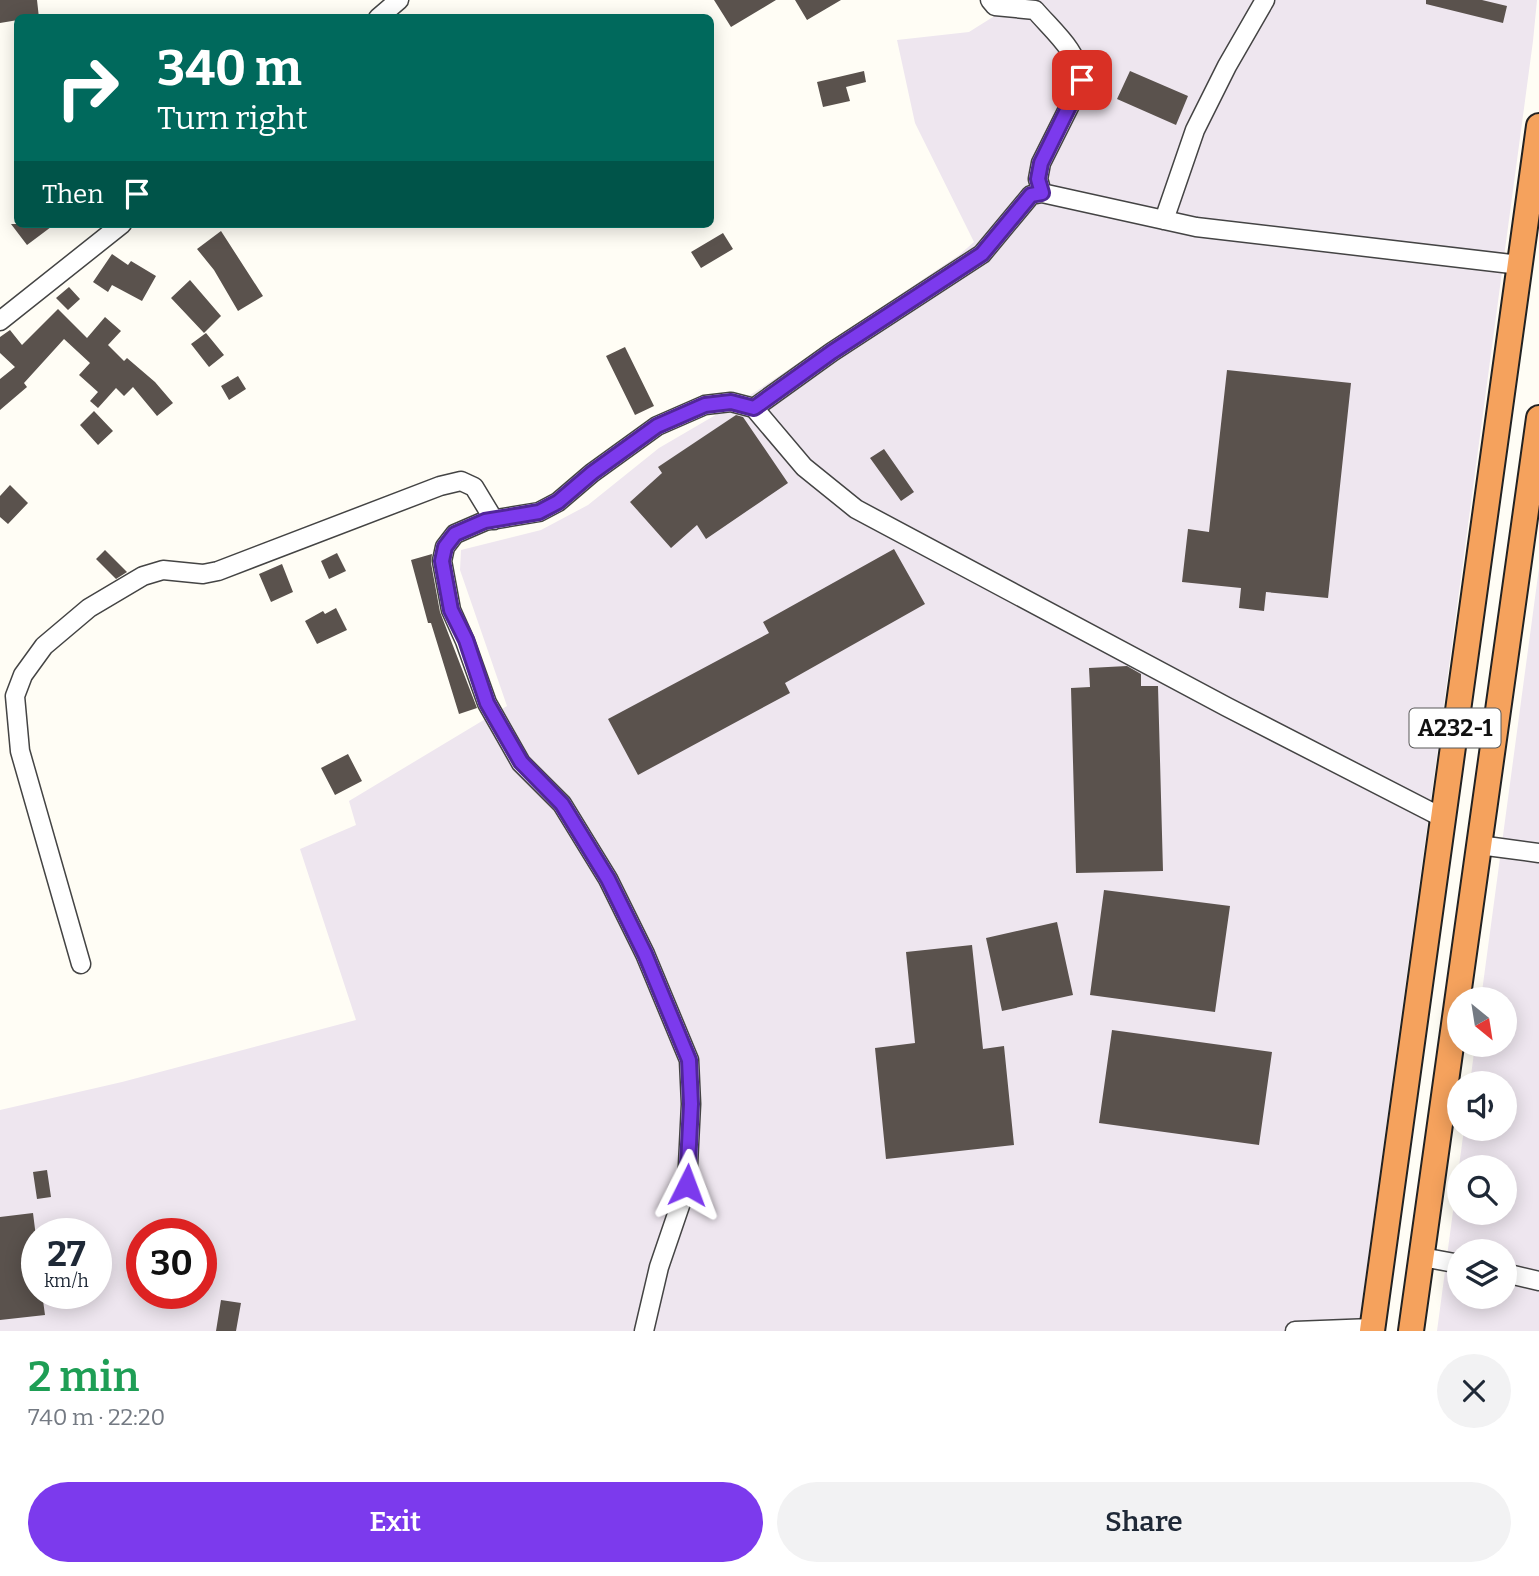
<!DOCTYPE html>
<meta charset="utf-8">
<style>
:root{--surface:#fff;--page:#f2f2f3;--text:#1f2937;--muted:#747a83;--accent:#7c3aed}
body{margin:0;font-family:Bitter,serif;background:var(--page);color:var(--text);height:100vh;display:flex;flex-direction:column;font-size:26px;white-space:nowrap}
*{box-sizing:border-box;margin:0}
p{font-size:23px;color:var(--muted)}
.icon{flex:none;width:38px;height:38px;fill:none;stroke:currentColor;stroke-width:2;stroke-linecap:round;stroke-linejoin:round}
.map{position:relative;height:1331px;overflow:hidden}
.details{display:flex;flex-direction:column;background:var(--surface);flex:1}
.details>*{flex:none}
.hud{position:absolute;left:14px;top:14px;width:700px;height:214px;border-radius:10px;box-shadow:0 4px 18px #0003;background:#00695c;color:#fff;overflow:hidden}
.needle{width:46px;rotate:150deg}
.buttons{position:absolute;left:1447px;top:987px;display:grid;gap:14px}
.buttons a{display:grid;place-items:center;width:70px;height:70px;border-radius:50%;background:var(--surface);box-shadow:0 4px 18px #0003;font-size:35px}
.speed{position:absolute;left:21px;top:1218px;display:flex;gap:14px;font-size:35px;font-weight:700;text-align:center}
.speed>*{display:grid;place-content:center;width:91px;height:91px;border-radius:50%;background:var(--surface);box-shadow:0 4px 18px #0003;line-height:1}
.speed small{font-size:18px;font-weight:400}
.speed .limit{border:10px solid #d22;background:#fff;color:#111}
.pin{position:absolute;display:grid;place-items:center;width:60px;height:60px;color:#fff;margin:-30px;border-radius:14px;box-shadow:0 4px 10px #0006}
.me{position:absolute;width:77px;margin:-38px;rotate:3deg;stroke-linejoin:round;filter:drop-shadow(0 0 5px #0008)}
.turn{display:flex;align-items:center;gap:24px;height:147px;padding:0 28px;font-size:32px}
.turn .icon{width:91px;height:91px;stroke-width:2.5}
.turn b{display:block;font-size:49px;line-height:60px}
.then{display:flex;align-items:center;height:66px;padding:0 28px;background:#0003;gap:14px;font-size:26px}
.round{display:grid;place-items:center;flex:none;width:74px;height:74px;border-radius:37px;background:var(--page)}
.headline{display:flex;align-items:center;justify-content:space-between;height:119px;padding:0 28px}
h1{font-size:42px;font-weight:600;line-height:52px;color:#1e9e55}
.button{display:flex;gap:14px;margin-top:auto;padding:14px 28px}
.button a{flex:1;height:80px;border-radius:42px;background:var(--accent);color:#fff;font-size:28px;font-weight:600;line-height:80px;text-align:center}
.button a+a{background:var(--page);color:var(--text)}
.map>svg:first-child{display:block}
</style>
<div class="map">
<svg width="1539" height="1331" viewBox="0 0 1539 1331">
<rect width="100%" height="100%" fill="#fffdf5"/>
<!-- industrial -->
<path fill="#eee6ef" fill-rule="evenodd" d="M1020,0H1537L1533,41L1439,741L1358,1331H0V1110L122,1082L356,1020L300,849L356,825L349,801L507,706L460,570L461,550L541,530L588,505L659,448L755,392L959,255L974,242L915,123L897,40L969,32ZM37,1234H96V1293H37ZM142,1234H201V1293H142Z
M1539,568V1331H1437L1464,1129H1505V1083H1470L1475,1045H1505V999H1481ZM1460,1167H1505V1213H1460ZM1460,1251H1505V1297H1460Z"/>
<!-- building -->
<path fill="#5a524d" d="M0,0H37L39,18H18V20L0,23Z
M714,0H776L731,27Z
M795,0H841L807,20Z
M1426,0H1482L1507,6L1503,23L1426,4Z
M864,71L866,82L846,87L850,101L823,107L817,82Z
M1130,71L1188,96L1176,125L1117,99Z
M11,224H55L27,245Z
M221,231L263,296L238,311L214,270L197,249Z
M723,233L733,249L701,268L691,252Z
M112,254L128,265L131,261L156,276L142,301L112,285L108,292L93,282Z
M190,280L221,316L204,333L171,298Z
M69,287L80,299L68,310L56,298Z
M58,309L87,338L105,317L121,331L108,345L124,361L127,358L155,382L173,403L157,416L133,387L124,396L116,388L98,408L90,401L98,392L79,375L90,363L64,339L24,383L27,387L0,410V379L15,367L0,353V337L10,330L22,345Z
M206,333L224,355L209,367L191,344Z
M625,347L654,406L635,415L606,356Z
M1227,370L1351,383L1328,598L1266,592L1264,611L1239,608L1241,588L1182,582L1188,529L1209,532Z
M238,376L246,389L229,400L221,386Z
M94,411L113,431L98,445L80,425Z
M736,415L743,417L788,483L706,539L697,525L671,548L630,502L662,473L658,467Z
M884,449L914,492L901,501L870,458Z
M10,485L28,503L8,524L0,517V496Z
M894,549L925,604L785,683L790,693L638,775L608,719L769,633L763,622Z
M105,550L127,572L116,579L96,559Z
M337,553L346,571L329,579L321,561Z
M432,554L431,563L440,612L477,708L459,714L431,623H428L411,560Z
M282,564L293,592L271,602L259,574Z
M336,608L347,630L317,644L305,621L323,611L325,614Z
M1127,666L1141,674V686H1158L1163,871L1076,873L1071,688L1090,687L1089,668Z
M348,754L362,781L335,795L321,768Z
M1104,890L1230,906L1215,1012L1090,995Z
M1057,922L1073,995L1002,1011L986,938Z
M972,945L983,1049L1004,1046L1014,1145L886,1159L875,1048L915,1043L906,952Z
M1112,1030L1272,1052L1259,1145L1099,1123Z
M47,1170L51,1197L37,1199L33,1172Z
M33,1213L37,1245V1293H42L45,1315L0,1320V1217Z
M221,1300L241,1303L236,1331H216Z"/>
<g fill="none" stroke-linecap="round" stroke-linejoin="round">
<defs>
<path id="minor" d="M990,0L995,6L1035,10C1054,32 1078,51 1082,81L1041,163L1038,179L1042,193
M378,18L399,0
M1164,220L1195,130L1227,66L1265,0
M0,321L122,224
M754,408L832,352L982,254L1031,195L1042,193L1196,227L1520,265
M1479,845L1539,853
M81,964L20,751L15,696L23,675L44,646L89,608L143,576L163,570L203,574L218,571L440,486L461,481L474,487L494,520
M1422,1257L1460,1264
M1505,1273L1539,1281
M644,1331L659,1267L687,1185L691,1104L689,1060L645,954L608,879L562,804L521,763L487,703L465,641L451,610L442,561L445,547L455,534L485,521L539,512L558,502L592,473L657,426L705,405L731,402L754,408L804,467L856,509L1227,707L1443,818
M1295,1331L1372,1328"/>
<path id="highway" d="M1372,1331L1539,126
M1411,1331L1539,418"/>
</defs>
<!-- minor casing -->
<use href="#minor" stroke="#444" stroke-width="21"/>
<!-- highway casing -->
<use href="#highway" stroke="#222" stroke-width="28"/>
<!-- minor -->
<use href="#minor" stroke="#fff" stroke-width="18"/>
<!-- highway -->
<use href="#highway" stroke="#f5a25d" stroke-width="24"/>
</g>
<g fill="none" stroke-linecap="round" stroke-linejoin="round">
<defs>
<path id="route" d="M687,1185L691,1104L689,1060L645,954L608,879L562,804L521,762L487,703L466,640L451,610L442,561L445,547L455,534L485,521L539,512L558,502L592,473L657,426L705,405L731,402L754,408L832,352L982,254L1031,195L1042,193L1038,179L1041,163L1082,80"/>
</defs>
<!-- route casing -->
<use href="#route" stroke="#51269a" stroke-width="18"/>
<!-- route -->
<use href="#route" stroke="#7c3aed" stroke-width="12"/>
</g>
<g text-anchor="middle" dominant-baseline="central" stroke-width="7" stroke-linejoin="round" paint-order="stroke">
<!-- shield labels -->
<rect fill="#fff" stroke="#585858" stroke-width="2" x="1409.5" y="708.5" width="91" height="39" rx="5"/>
<g font-size="23" font-weight="bold" fill="#111">
<text x="1455" y="728">A232-1</text>
</g>
</g>
</svg>
<div class="buttons">
<a><svg class="needle" viewBox="-14 -14 28 28"><path d="M0-13l5 13h-10z" fill="#e53935"/><path d="M0 13l5-13h-10z" fill="#747a83"/></svg></a>
<a><svg class="icon" aria-label="sound" viewBox="0 0 24 24"><path d="M4 9h4l5-4v14l-5-4H4zM17 9q2 3 0 6"/></svg></a>
<a><svg class="icon" aria-label="search" viewBox="0 0 24 24"><circle cx="10" cy="10" r="6"/><path d="M15 15l6 6"/></svg></a>
<a><svg class="icon" aria-label="layers" viewBox="0 0 24 24"><path d="M12 4l9 5-9 5-9-5zM3 14l9 5 9-5"/></svg></a>
</div>
<div class="speed"><div>27<small>km/h</small></div><div class="limit">30</div></div>
<div class="pin" style="left:1082px;top:80px;background:#d93025"><svg class="icon" aria-label="arrive" viewBox="0 0 24 24"><path d="M6 21V4h12l-3 4 3 4H6"/></svg></div>
<svg class="me" style="left:687px;top:1185px" viewBox="-20 -20 40 40"><path d="M0-17L14 15 0 8-14 15z" fill="#7c3aed" stroke="#fff" stroke-width="4"/></svg>
<div class="hud">
<div class="turn"><svg class="icon" aria-label="right" viewBox="0 0 24 24"><path d="M7 20v-9h11M14 6l5 5-5 5"/></svg><div><b>340 m</b>Turn right</div></div>
<div class="then">Then<svg class="icon" aria-label="arrive" viewBox="0 0 24 24"><path d="M6 21V4h12l-3 4 3 4H6"/></svg></div>
</div>
</div>
<section class="details">
<div class="headline"><div><h1>2 min</h1><p>740 m · 22:20</p></div><a class="round"><svg class="icon" aria-label="close" viewBox="0 0 24 24"><path d="M6 6l12 12M18 6L6 18"/></svg></a></div>
<div class="button"><a>Exit</a><a>Share</a></div>
</section>
